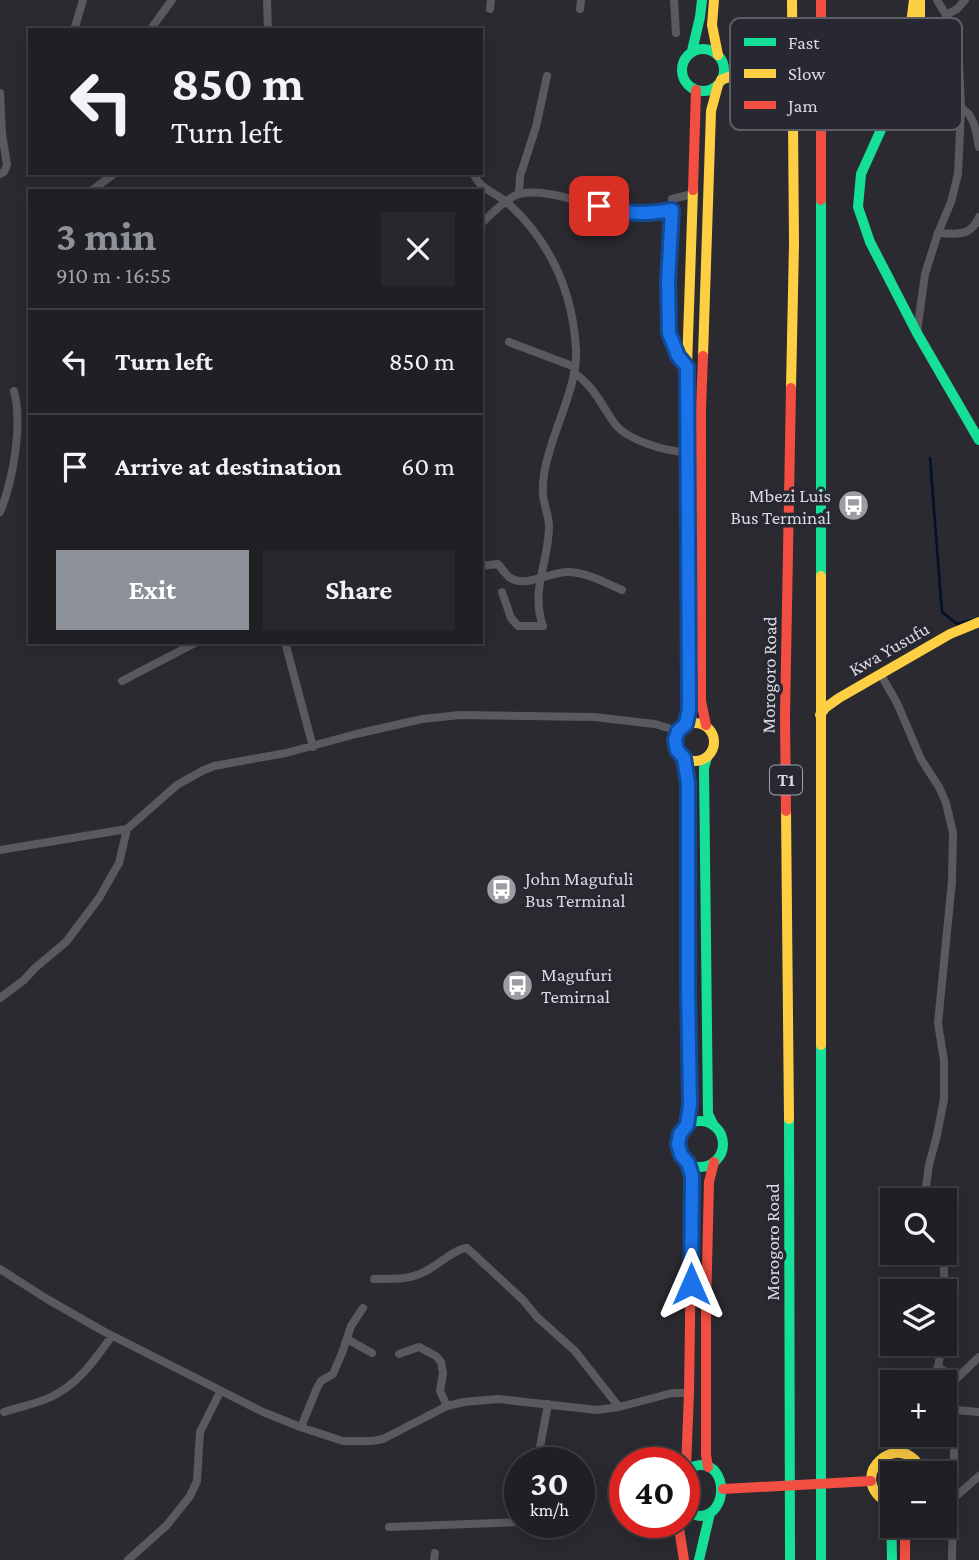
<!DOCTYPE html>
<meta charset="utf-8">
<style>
:root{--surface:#202024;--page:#28282c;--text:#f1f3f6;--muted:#a2a3a6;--line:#3d3e41;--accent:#8c9099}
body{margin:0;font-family:"Crimson Pro",serif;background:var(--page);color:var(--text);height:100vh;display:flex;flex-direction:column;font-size:26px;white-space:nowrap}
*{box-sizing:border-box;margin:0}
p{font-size:23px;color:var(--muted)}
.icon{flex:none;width:38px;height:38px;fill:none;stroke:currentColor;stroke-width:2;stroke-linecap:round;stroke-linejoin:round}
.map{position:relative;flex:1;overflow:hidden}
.panel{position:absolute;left:28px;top:189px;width:455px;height:455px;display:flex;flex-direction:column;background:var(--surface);border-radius:0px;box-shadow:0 4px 18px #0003,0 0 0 2px var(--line)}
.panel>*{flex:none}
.banner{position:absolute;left:28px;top:28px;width:455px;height:147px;border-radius:0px;box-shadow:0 4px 18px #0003,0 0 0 2px var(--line);background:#202024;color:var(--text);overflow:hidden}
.buttons{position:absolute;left:880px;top:1188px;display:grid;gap:14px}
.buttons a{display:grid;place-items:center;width:77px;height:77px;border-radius:0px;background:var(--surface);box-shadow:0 4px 18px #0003,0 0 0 2px var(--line);font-size:35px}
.speed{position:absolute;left:504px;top:1447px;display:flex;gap:14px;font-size:35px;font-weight:700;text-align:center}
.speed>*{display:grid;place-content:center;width:91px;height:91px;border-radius:50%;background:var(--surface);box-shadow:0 4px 18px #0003,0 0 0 2px var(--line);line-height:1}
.speed small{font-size:18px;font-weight:400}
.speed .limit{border:10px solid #d22;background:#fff;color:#111}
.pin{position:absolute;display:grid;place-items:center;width:60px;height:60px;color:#fff;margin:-30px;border-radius:14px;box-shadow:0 4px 10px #0006}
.me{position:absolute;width:77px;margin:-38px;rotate:0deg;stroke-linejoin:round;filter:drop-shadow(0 0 5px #0008)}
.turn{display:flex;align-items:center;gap:24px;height:147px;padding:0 28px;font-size:32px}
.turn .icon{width:91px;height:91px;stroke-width:2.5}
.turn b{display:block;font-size:49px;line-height:60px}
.round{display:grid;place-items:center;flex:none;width:74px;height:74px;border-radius:0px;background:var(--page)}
.summary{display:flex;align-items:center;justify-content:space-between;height:119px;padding:0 28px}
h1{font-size:42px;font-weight:700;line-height:52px;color:var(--accent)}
.button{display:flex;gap:14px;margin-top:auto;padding:14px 28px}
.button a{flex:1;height:80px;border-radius:0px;background:var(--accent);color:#fff;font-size:28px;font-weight:700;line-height:80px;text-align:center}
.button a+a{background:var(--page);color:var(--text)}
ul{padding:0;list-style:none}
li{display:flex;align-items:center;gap:21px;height:105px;padding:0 28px;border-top:2px solid var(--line)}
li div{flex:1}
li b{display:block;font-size:26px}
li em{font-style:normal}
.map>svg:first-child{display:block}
</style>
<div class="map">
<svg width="979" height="1560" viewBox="0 0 979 1560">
<rect width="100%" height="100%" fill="#2a2a30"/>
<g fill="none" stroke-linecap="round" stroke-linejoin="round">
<!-- stream -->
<path stroke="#04102a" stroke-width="2.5" d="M930,458L942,612L957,624L971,620"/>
<!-- street -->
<path stroke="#5a5a5e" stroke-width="8" d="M267,0L268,30
M674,0L676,33
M490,9L491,0
M580,9L581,0
M946,15L957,9L965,0
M74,30L83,0
M150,30L172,0
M0,93L2,134L7,165L4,172L0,174
M961,108C975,115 976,132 979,147
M473,173C480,190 497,193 509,204C551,243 573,293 576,350C578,381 557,423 549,453C545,466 542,481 543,495C544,506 549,516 549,526C549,562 530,590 543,626H518L511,618L502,592
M91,191L115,173
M519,194L520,176L536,127L547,76
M481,224C489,216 507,197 519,194C550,187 593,208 624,212C641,215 656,213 672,210
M938,233C956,234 971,237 979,217
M917,332L925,274L938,233L951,202L958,174L961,108L958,41L946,15L937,0
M509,342L575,367
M687,367L678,356L669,333L668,281L672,199L692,194
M574,373C595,387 601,405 615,424C627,440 667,452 687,452
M0,512C13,481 23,424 14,391
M481,566L498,564C501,568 505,573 509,577C526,589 551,571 569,572C588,573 604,582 622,590
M285,642L313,747
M881,675L897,703L921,759L939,787L946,803L953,833L952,881L938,1023L944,1061V1099L937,1135L929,1165L925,1194V1200
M122,681L197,642
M0,850L127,829L177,785L202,771L214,766L286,753L356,734L422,719L460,715L594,717L655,724L678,731
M0,998L24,980L35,968L66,942L99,898L119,863L127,829
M943,1253L945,1292
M0,1269L47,1299L103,1331L263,1412L303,1428L343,1441H372L383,1439L447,1406L464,1402L498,1399L597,1410L619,1407L672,1393H689
M374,1279C390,1279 409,1280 424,1272C437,1266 454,1249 467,1248L523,1300L537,1317L575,1351L619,1407
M945,1292V1315
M347,1339L372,1353
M399,1354L419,1347L436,1356L441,1362L443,1373L440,1391L447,1406
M938,1367C949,1373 953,1378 955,1392L952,1560
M954,1381L979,1357
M931,1382L938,1367L942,1344
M956,1410L979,1412
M4,1412C19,1407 36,1404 51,1397C79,1384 95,1359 112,1336
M303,1428V1422L317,1388L321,1381L333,1374L342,1353L351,1326L363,1308
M905,1454L911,1435
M537,1463L548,1404
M952,1500L979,1476
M389,1527L520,1522
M128,1560L167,1525L190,1496L197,1481L200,1432L220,1392
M434,1560L435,1553"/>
<!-- fast -->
<path stroke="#16e098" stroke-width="10" d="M682 70a21 21 0 1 1 42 0a21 21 0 1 1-42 0Z
M692,51L700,17L702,0
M896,89L889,112L861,174L858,207L870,242L917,333L979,440
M821,200V576
M707,757L704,768L708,1114L713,1124
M821,1045V1560
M789,1119L790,1560
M677 1144a23 23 0 1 1 46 0a23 23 0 1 1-46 0Z
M684,1469C689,1468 696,1465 701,1465C728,1465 728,1515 700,1516C696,1516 689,1513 684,1512
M891,1505L892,1560
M699,1560L710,1513"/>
<!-- slow -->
<path stroke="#ffcf43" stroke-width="10" d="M714,0L712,25L718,55
M920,0V31L924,62
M891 76a19 19 0 1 1 38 0a19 19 0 1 1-38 0Z
M899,60L910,31L914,0
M721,80L739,73L753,71H855L895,64
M703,356L711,111L718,85
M791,388L794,243L792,0
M821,576V1045
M820,715L825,708L839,698L950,634L979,622
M676 742a19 19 0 1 1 38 0a19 19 0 1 1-38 0Z
M686,724L689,709L687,367L693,190
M786,811L789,1119
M892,1505C838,1479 904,1422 923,1474"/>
<!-- jam -->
<path stroke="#f24e42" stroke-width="10" d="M821,0V200
M693,190L696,90
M703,356L701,409V701L706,725
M684,758L688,783V991L690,1104L687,1125
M786,811L785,716L791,388
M708,1467L706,1455V1310L709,1182L714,1162
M686,1468L689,1393L692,1176L688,1163
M723,1489L871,1481
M678,1522L684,1560
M905,1526V1560"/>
</g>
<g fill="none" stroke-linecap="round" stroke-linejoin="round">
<defs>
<path id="route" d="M599,206C629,214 642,215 672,210L668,281L669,333L678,356L687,367L689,709L686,724L678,731L675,740L677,750L684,758L688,783V990L690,1104L687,1125L680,1134L678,1144L681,1155L688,1163L692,1176L691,1284"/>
</defs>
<!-- route casing -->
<use href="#route" stroke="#114b97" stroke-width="18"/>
<!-- route -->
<use href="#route" stroke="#1a73e8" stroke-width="12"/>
</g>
<!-- icons -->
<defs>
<symbol id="bus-disc" viewBox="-11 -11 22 22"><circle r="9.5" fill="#9c9ca2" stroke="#282832"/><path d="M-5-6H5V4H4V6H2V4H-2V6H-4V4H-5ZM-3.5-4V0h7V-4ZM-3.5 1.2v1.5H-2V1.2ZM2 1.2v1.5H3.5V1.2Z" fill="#fff"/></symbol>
</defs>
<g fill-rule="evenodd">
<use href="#bus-disc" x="836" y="488" width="35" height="35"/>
<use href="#bus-disc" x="484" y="872" width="35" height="35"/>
<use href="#bus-disc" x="500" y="968" width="35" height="35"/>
</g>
<g text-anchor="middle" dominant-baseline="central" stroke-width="7" stroke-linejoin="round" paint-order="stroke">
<!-- shield labels -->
<rect fill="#282832" stroke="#a4a4ac" stroke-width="2" x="770" y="765.5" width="32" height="29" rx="5"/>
<g font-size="18" font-weight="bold" fill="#d9d9e0">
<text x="786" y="780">T1</text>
</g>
<!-- poi labels -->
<g font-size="19" fill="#d9d9e0" stroke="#282832" text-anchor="start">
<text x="831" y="495" text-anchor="end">Mbezi Luis<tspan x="831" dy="22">Bus Terminal</tspan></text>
<text x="525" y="878">John Magufuli<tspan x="525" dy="22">Bus Terminal</tspan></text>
<text x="541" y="974">Magufuri<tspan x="541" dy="22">Temirnal</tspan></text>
</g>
<!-- street labels -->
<g font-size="19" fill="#d9d9e0" stroke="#282832">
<text transform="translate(889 649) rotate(-30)">Kwa Yusufu</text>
<text transform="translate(769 675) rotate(-89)">Morogoro Road</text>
<text transform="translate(772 1242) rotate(-90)">Morogoro Road</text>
</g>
</g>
<!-- legend -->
<rect x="730" y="18" width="232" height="112" rx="10" fill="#282832" stroke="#5d5d66" stroke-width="2"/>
<rect x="744" y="38" width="32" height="8" fill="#16e098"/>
<rect x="744" y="69" width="32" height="9" fill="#ffcf43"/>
<rect x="744" y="101" width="32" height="8" fill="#f24e42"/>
<g font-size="19" fill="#d9d9e0">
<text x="788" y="49">Fast</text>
<text x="788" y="80">Slow</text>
<text x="788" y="112">Jam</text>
</g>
</svg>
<div class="buttons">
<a><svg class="icon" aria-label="search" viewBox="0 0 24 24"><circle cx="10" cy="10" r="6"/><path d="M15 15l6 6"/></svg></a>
<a><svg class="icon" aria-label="layers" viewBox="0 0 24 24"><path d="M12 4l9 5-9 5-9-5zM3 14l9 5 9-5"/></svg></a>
<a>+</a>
<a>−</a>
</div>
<div class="speed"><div>30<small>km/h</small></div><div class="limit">40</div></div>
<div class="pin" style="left:599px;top:206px;background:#d93025"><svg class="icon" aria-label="arrive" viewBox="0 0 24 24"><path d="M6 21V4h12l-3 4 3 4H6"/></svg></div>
<svg class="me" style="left:691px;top:1284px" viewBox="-20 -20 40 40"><path d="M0-17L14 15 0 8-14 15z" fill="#1a73e8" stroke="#fff" stroke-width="4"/></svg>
<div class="banner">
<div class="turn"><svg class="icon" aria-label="left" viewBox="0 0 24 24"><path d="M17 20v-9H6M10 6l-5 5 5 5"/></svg><div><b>850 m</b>Turn left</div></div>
</div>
<section class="panel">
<div class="summary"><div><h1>3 min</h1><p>910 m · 16:55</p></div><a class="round"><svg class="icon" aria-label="close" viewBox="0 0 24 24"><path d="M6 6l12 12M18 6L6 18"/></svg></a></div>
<ul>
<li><svg class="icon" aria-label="left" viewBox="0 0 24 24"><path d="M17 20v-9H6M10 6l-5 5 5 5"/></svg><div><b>Turn left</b></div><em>850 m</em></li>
<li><svg class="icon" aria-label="arrive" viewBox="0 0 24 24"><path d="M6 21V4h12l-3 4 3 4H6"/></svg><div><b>Arrive at destination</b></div><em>60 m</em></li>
</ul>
<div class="button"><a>Exit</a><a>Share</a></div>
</section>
</div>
